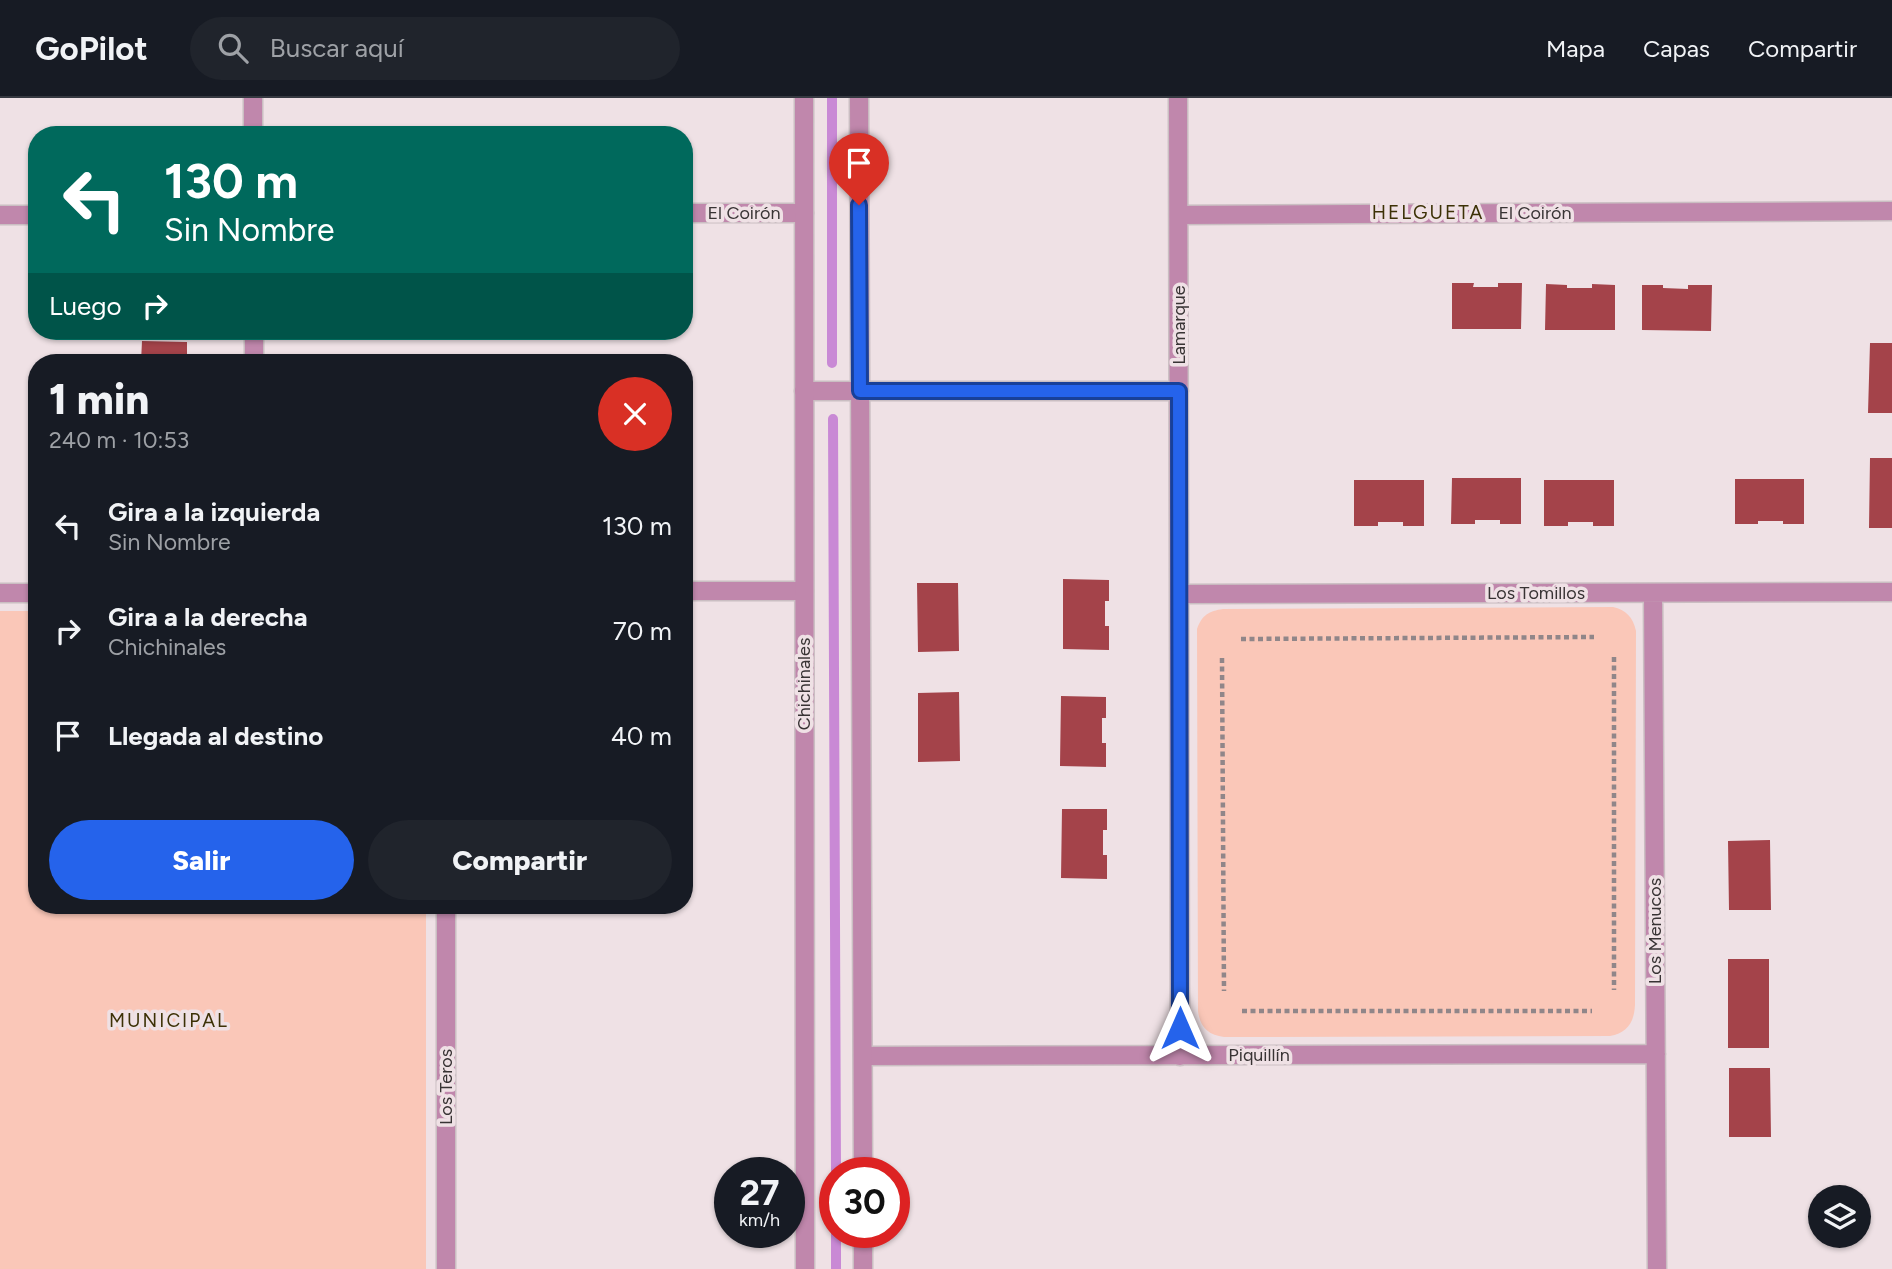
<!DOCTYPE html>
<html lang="es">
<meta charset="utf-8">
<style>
:root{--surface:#171b24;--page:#20242c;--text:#f1f3f6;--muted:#9ea1a6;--line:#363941;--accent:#2563eb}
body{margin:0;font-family:Figtree,sans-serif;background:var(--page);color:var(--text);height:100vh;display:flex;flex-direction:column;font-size:26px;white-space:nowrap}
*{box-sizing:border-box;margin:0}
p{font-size:23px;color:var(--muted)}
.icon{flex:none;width:38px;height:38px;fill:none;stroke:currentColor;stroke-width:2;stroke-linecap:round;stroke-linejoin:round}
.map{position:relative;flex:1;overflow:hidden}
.side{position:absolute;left:28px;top:256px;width:665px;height:560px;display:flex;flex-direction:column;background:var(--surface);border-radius:28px;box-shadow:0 2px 5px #0004}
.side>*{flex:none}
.top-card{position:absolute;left:28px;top:28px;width:665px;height:214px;border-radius:28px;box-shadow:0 2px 5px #0004;background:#00695c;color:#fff;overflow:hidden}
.tools{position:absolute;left:1808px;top:1087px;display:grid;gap:14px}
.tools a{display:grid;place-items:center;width:63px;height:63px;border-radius:50%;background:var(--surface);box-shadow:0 2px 5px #0004;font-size:35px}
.speed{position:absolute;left:714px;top:1059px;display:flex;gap:14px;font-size:35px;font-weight:700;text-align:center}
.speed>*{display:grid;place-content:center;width:91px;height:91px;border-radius:50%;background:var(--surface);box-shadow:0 2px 5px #0004;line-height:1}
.speed small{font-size:18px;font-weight:400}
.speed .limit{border:10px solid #d22;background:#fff;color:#111}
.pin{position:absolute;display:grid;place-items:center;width:60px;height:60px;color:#fff;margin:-72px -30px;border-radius:50% 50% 50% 0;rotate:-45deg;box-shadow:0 0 7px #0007}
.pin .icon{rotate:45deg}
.me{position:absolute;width:77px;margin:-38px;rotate:0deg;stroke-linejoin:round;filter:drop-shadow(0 0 5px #0008)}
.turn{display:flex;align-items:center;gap:24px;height:147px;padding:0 21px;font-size:32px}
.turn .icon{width:91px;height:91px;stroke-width:2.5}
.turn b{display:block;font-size:49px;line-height:60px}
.then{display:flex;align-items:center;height:66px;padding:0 21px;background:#0003;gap:14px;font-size:26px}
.round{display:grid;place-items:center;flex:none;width:74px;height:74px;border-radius:37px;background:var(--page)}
.overview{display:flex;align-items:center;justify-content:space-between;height:119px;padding:0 21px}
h1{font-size:42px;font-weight:800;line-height:52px}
.cta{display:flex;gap:14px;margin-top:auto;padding:14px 21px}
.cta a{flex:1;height:80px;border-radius:42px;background:var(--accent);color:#fff;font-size:28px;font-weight:800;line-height:80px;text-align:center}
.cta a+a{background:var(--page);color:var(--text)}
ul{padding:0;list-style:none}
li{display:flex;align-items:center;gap:21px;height:105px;padding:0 21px}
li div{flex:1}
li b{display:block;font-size:26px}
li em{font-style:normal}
header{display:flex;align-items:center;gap:42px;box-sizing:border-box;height:98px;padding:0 35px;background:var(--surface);border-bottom:2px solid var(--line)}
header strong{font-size:33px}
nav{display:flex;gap:38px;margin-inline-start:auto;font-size:24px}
.search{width:490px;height:63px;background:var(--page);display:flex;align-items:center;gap:18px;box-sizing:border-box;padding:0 24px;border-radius:38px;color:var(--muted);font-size:26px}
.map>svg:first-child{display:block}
</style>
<header>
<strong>GoPilot</strong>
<div class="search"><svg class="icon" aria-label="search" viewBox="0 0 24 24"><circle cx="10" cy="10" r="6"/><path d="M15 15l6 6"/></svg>Buscar aquí</div>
<nav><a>Mapa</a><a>Capas</a><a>Compartir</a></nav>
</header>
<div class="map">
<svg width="1892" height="1171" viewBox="0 0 1892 1171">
<rect width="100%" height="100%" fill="#efe1e5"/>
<!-- green -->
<path fill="#fac7b8" d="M1613,509C1626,512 1633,519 1636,533L1635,907C1634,925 1627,935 1610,938L1224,939C1208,937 1200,929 1198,913L1197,531C1202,517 1209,513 1223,511Z
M0,513H37V807H426V1171H0Z"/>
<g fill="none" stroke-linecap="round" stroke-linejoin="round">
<!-- stream -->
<path stroke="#c989d5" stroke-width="10" d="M832,0V265
M833,321L836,1074
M836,1134V1171"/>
</g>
<!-- building -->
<path fill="#a4434a" d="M1452,185H1474L1473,189H1498V185H1522L1521,231H1452Z
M1546,186L1567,187V190H1592V186L1615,187V232H1545Z
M1642,187H1663V190L1688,191V187H1712L1711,233L1642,232Z
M142,243L187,244V264H141Z
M1870,245H1892V315H1868Z
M1870,360H1892V430H1869Z
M1452,380H1521V426H1500V422H1475V426H1451Z
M1735,381H1804V426H1783V423H1758V426H1735Z
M1354,382H1424V428H1403V424H1378V428H1354Z
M1544,382H1614V428H1593V424H1568V428H1544Z
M1063,481L1109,482V503H1105V528H1109V552L1063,551Z
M917,485H958L959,553L918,554Z
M959,594L960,663L918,664V595Z
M1061,598L1106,599V620H1102V645H1106V669L1060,668Z
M1062,711H1107V732H1103V757H1107V781L1061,780Z
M1770,742L1771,812H1729L1728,743Z
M1728,861H1769V950H1728Z
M1729,970H1770L1771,1039H1729Z"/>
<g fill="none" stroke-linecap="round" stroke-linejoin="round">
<defs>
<path id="minor" d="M253,0V37
M1178,0L1180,958
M684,115H804
M0,117H37
M1179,117L1892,113
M254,233V264
M804,293H1179
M684,493H804
M0,495H37
M1653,495L1657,1171
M1179,496L1892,494
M446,807V1171
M863,958L1656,956"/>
<path id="tertiary" d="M804,0L805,1171
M859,0L863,1074
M863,1134V1171"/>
</defs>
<!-- minor casing -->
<use href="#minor" stroke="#cabec2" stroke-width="21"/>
<!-- tertiary casing -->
<use href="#tertiary" stroke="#cabec2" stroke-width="21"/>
<!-- path -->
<path stroke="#908689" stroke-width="4.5" stroke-dasharray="5 3.5" stroke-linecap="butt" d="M1241,541L1594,539
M1614,559V892
M1222,560L1224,893
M1242,913H1592"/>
<!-- minor -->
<use href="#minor" stroke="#c087ac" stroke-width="18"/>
<!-- tertiary -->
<use href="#tertiary" stroke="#c087ac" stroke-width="18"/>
</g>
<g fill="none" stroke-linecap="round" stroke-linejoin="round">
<defs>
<path id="route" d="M859,107L860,293H1179L1180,930"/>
</defs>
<!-- route casing -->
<use href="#route" stroke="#184099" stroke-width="18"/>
<!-- route -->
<use href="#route" stroke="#2563eb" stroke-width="12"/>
</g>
<g text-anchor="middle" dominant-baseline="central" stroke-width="7" stroke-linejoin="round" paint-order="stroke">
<!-- street labels -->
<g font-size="18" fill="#383334" stroke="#efe1e5">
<text x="744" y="115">El Coirón</text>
<text x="1535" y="115">El Coirón</text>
<text transform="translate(1179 227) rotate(-90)">Lamarque</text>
<text x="1536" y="495">Los Tomillos</text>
<text transform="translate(804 586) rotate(-90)">Chichinales</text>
<text transform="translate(1655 833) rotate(-90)">Los Menucos</text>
<text x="1259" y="957">Piquillín</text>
<text transform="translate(446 989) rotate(-90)">Los Teros</text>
</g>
<!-- neighbourhood labels -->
<g font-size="19" letter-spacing="2" fill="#3c3106" stroke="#efe1e5">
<text x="1428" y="114">HELGUETA</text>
<text x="169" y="922">MUNICIPAL</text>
</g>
</g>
</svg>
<div class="tools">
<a><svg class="icon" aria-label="layers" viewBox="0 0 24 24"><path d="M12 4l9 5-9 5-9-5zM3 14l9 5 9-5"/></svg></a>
</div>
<div class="speed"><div>27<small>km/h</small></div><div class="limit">30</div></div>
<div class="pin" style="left:859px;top:107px;background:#d93025"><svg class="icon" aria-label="arrive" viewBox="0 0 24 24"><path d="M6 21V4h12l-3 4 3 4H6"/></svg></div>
<svg class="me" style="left:1180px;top:930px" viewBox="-20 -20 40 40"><path d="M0-17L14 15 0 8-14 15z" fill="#2563eb" stroke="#fff" stroke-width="4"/></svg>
<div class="top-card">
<div class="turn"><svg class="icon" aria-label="left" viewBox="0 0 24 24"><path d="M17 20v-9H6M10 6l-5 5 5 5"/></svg><div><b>130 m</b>Sin Nombre</div></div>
<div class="then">Luego<svg class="icon" aria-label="right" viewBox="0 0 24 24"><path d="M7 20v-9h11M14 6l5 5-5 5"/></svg></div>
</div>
<section class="side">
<div class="overview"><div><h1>1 min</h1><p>240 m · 10:53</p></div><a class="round" style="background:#d93025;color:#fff"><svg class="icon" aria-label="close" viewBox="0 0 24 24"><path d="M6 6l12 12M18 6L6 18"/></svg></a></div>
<ul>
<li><svg class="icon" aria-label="left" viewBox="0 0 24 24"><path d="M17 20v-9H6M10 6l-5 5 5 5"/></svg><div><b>Gira a la izquierda</b><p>Sin Nombre</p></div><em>130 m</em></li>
<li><svg class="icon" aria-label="right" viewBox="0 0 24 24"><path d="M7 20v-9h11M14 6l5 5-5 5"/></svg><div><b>Gira a la derecha</b><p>Chichinales</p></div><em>70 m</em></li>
<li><svg class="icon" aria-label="arrive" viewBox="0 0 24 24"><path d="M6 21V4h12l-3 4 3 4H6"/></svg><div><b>Llegada al destino</b></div><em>40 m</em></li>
</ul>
<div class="cta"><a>Salir</a><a>Compartir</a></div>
</section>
</div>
